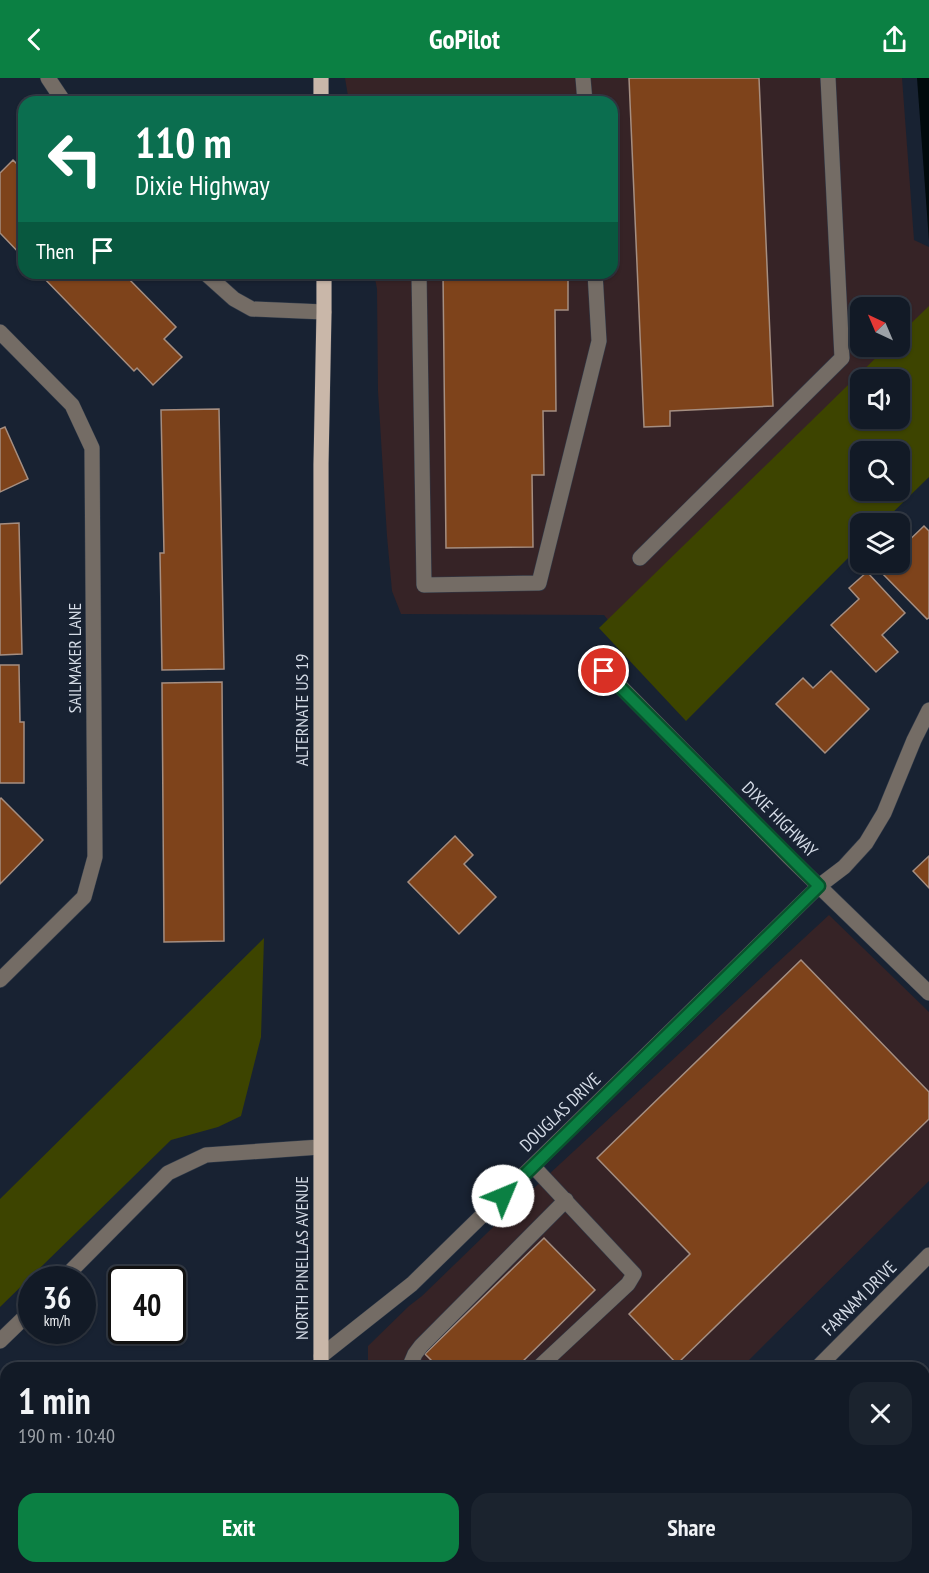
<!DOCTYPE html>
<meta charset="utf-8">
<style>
:root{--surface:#121a26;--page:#1b232e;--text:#f1f3f6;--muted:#9ca1a7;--line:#313843;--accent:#0b8043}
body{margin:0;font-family:"PT Sans Narrow",sans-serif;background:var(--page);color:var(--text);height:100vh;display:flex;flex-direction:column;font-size:22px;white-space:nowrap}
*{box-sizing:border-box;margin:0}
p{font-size:20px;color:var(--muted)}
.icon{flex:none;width:33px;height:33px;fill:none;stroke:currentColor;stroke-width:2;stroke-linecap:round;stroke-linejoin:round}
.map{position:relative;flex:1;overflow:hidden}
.panel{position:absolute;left:0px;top:1284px;width:930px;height:212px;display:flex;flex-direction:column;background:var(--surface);border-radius:18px 18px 0 0;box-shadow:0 2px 4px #0004,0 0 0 2px var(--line)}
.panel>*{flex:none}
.guide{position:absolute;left:18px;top:18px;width:600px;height:183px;border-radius:18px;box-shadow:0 2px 4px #0004,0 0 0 2px var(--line);background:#0b6e4f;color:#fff;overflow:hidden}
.needle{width:39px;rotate:316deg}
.controls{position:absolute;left:850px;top:219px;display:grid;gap:12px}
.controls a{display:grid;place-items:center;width:60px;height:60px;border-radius:12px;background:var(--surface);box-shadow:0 2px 4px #0004,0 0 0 2px var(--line);font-size:30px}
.speed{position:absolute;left:18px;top:1188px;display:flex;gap:12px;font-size:30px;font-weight:700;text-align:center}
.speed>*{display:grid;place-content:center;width:78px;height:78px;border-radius:50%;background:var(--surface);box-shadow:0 2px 4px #0004,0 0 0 2px var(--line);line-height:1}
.speed small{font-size:15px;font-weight:400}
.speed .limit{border:3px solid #111;border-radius:9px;background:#fff;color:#111}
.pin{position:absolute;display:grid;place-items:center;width:51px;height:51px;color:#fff;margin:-26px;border:3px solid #fff;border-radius:50%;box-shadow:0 2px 6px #0007}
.me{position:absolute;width:66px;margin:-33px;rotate:45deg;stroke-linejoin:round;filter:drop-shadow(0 0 4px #0008)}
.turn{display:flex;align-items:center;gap:21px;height:126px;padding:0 18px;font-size:27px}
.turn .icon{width:78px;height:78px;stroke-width:2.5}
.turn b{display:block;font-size:42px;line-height:51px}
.then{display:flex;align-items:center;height:57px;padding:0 18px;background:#0003;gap:12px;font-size:22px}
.round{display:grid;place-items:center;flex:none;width:63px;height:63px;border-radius:18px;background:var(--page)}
.overview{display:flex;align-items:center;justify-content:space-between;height:102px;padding:0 18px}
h1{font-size:36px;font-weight:600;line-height:45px}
.primary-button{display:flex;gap:12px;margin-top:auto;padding:12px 18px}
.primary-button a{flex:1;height:69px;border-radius:18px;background:var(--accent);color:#fff;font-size:24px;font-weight:600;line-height:69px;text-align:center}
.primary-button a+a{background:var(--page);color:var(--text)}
header{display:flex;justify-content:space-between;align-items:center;height:78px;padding:0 18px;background:var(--accent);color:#fff;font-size:27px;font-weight:600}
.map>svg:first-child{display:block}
</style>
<header><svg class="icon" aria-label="back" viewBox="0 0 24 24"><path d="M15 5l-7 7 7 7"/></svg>GoPilot<svg class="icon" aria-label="share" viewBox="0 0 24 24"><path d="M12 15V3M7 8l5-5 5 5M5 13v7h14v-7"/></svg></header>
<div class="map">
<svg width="929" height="1495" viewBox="0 0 929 1495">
<rect width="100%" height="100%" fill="#182232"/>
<!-- industrial -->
<path fill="#362326" d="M345,0H902L914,162L929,169V232L900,260V230H861V268L891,269L608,542L604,537L401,536L392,513L387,458L378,313L377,211L374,195H612V24H349Z
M829,837L929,934V1103L741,1290H368V1268L409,1228L422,1218L520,1123Z
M368,1490H526L520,1495H368Z"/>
<!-- green -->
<path fill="#3d4400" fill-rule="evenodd" d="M929,228V399L882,445L861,446V467L686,643L599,550L887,269L900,268V256ZM861,302H900V340H861ZM861,374H900V412H861Z
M264,860L261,959L241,1038L218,1049L171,1062L0,1229V1121Z"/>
<!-- water -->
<path fill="#010a0c" d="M917,0H929V163Z"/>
<!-- building -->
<path fill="#7e431b" stroke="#a58e81" stroke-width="1.5" d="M629,0H759L773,328L670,333V348L644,349Z
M13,82L24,93V180L0,155V95Z
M39,195H123L176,249L164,261L182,279L153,307L137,290L134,293Z
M443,195H568V232H555L556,333H543L544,397H532L533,469L446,470Z
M219,331L224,591L162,592L160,475H164L161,332Z
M5,349L28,401L0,414V351Z
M19,445L22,576L0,577V446Z
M924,448L929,453V540L927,541L879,492L887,484H900V471Z
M867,494L905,535L882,557L898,574L876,594L831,547L859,521L849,510Z
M0,587H19L20,644H24V705H0Z
M831,593L869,631L825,675L776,626L803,600L813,610Z
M222,604L224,863L164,864L162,605Z
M1,720L43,762L0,806V721Z
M455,758L473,777L464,786L496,819L459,856L408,804Z
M929,778V810L913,793Z
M801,882L929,1014V1041L677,1286L629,1236L690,1176L597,1080Z
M544,1160L595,1212L516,1290H439L425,1276Z
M835,1490H891L885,1495H840Z"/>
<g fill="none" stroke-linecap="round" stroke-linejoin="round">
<defs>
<path id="minor" d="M48,0L64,24
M583,0L585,24
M205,195L234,221L252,231L324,234
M419,195L424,507L539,505L599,263L595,195
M0,254L72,327L92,370L95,779L84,819L0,902
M640,480L842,280L828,0
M605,593L789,779L929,915
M533,1088L634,1196L628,1206L538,1290
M62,1202L168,1095L206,1077L320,1069
M0,1263L32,1232
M321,1278L412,1206L819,808L844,789L866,765L884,735L914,662L929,632
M409,1290L415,1276L421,1268L566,1122
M817,1290L929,1177
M0,1397L6,1403
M92,1490L98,1495
M72,1495L78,1490"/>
<path id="major" d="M321,0V24
M321,1290V386L324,234V195
M321,1490V1495"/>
</defs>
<!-- minor casing -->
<use href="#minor" stroke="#323c4b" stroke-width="16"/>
<!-- major casing -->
<use href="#major" stroke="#323c4b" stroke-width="16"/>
<!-- minor -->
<use href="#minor" stroke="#746c65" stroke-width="15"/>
<!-- major -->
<use href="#major" stroke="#c9b7a9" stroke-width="15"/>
</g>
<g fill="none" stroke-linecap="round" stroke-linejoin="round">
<defs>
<path id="route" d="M503,1118L819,808L604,593"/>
</defs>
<!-- route casing -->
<use href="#route" stroke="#07532c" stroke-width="15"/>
<!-- route -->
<use href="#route" stroke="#0b8043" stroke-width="10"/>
</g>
<g text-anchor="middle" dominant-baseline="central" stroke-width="6" stroke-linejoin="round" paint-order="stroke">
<!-- street labels -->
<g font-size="18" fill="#d4dbe6" stroke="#182232">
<text transform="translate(74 580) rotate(-90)">SAILMAKER LANE</text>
<text transform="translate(301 632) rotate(-90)">ALTERNATE US 19</text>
<text transform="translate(780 741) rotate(45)">DIXIE HIGHWAY</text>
<text transform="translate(560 1034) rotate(-44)">DOUGLAS DRIVE</text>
<text transform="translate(301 1180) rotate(-90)">NORTH PINELLAS AVENUE</text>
<text transform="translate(859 1220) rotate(-45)">FARNAM DRIVE</text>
</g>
</g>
</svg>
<div class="controls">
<a><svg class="needle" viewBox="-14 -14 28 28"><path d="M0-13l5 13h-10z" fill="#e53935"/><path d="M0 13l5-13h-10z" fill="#9ca1a7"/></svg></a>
<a><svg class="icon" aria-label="sound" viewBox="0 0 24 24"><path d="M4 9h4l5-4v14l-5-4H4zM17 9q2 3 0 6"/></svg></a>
<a><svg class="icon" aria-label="search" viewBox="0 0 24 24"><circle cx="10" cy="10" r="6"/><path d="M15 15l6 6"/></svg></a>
<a><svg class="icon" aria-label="layers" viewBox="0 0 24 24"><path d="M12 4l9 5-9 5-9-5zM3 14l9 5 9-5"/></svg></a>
</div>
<div class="speed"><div>36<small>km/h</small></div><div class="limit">40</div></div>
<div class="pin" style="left:604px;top:593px;background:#d93025"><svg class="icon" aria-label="arrive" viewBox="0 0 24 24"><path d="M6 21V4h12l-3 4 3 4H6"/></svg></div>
<svg class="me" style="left:503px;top:1118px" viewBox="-20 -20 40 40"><circle r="19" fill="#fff"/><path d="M0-13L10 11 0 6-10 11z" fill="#0b8043"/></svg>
<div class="guide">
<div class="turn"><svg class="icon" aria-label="left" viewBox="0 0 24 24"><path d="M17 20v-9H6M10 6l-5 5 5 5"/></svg><div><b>110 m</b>Dixie Highway</div></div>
<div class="then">Then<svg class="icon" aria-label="arrive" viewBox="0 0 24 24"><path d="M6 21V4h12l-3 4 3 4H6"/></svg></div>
</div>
<section class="panel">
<div class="overview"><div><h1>1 min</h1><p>190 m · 10:40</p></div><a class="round"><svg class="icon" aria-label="close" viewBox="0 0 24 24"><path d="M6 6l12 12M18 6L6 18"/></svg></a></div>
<div class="primary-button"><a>Exit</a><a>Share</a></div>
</section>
</div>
